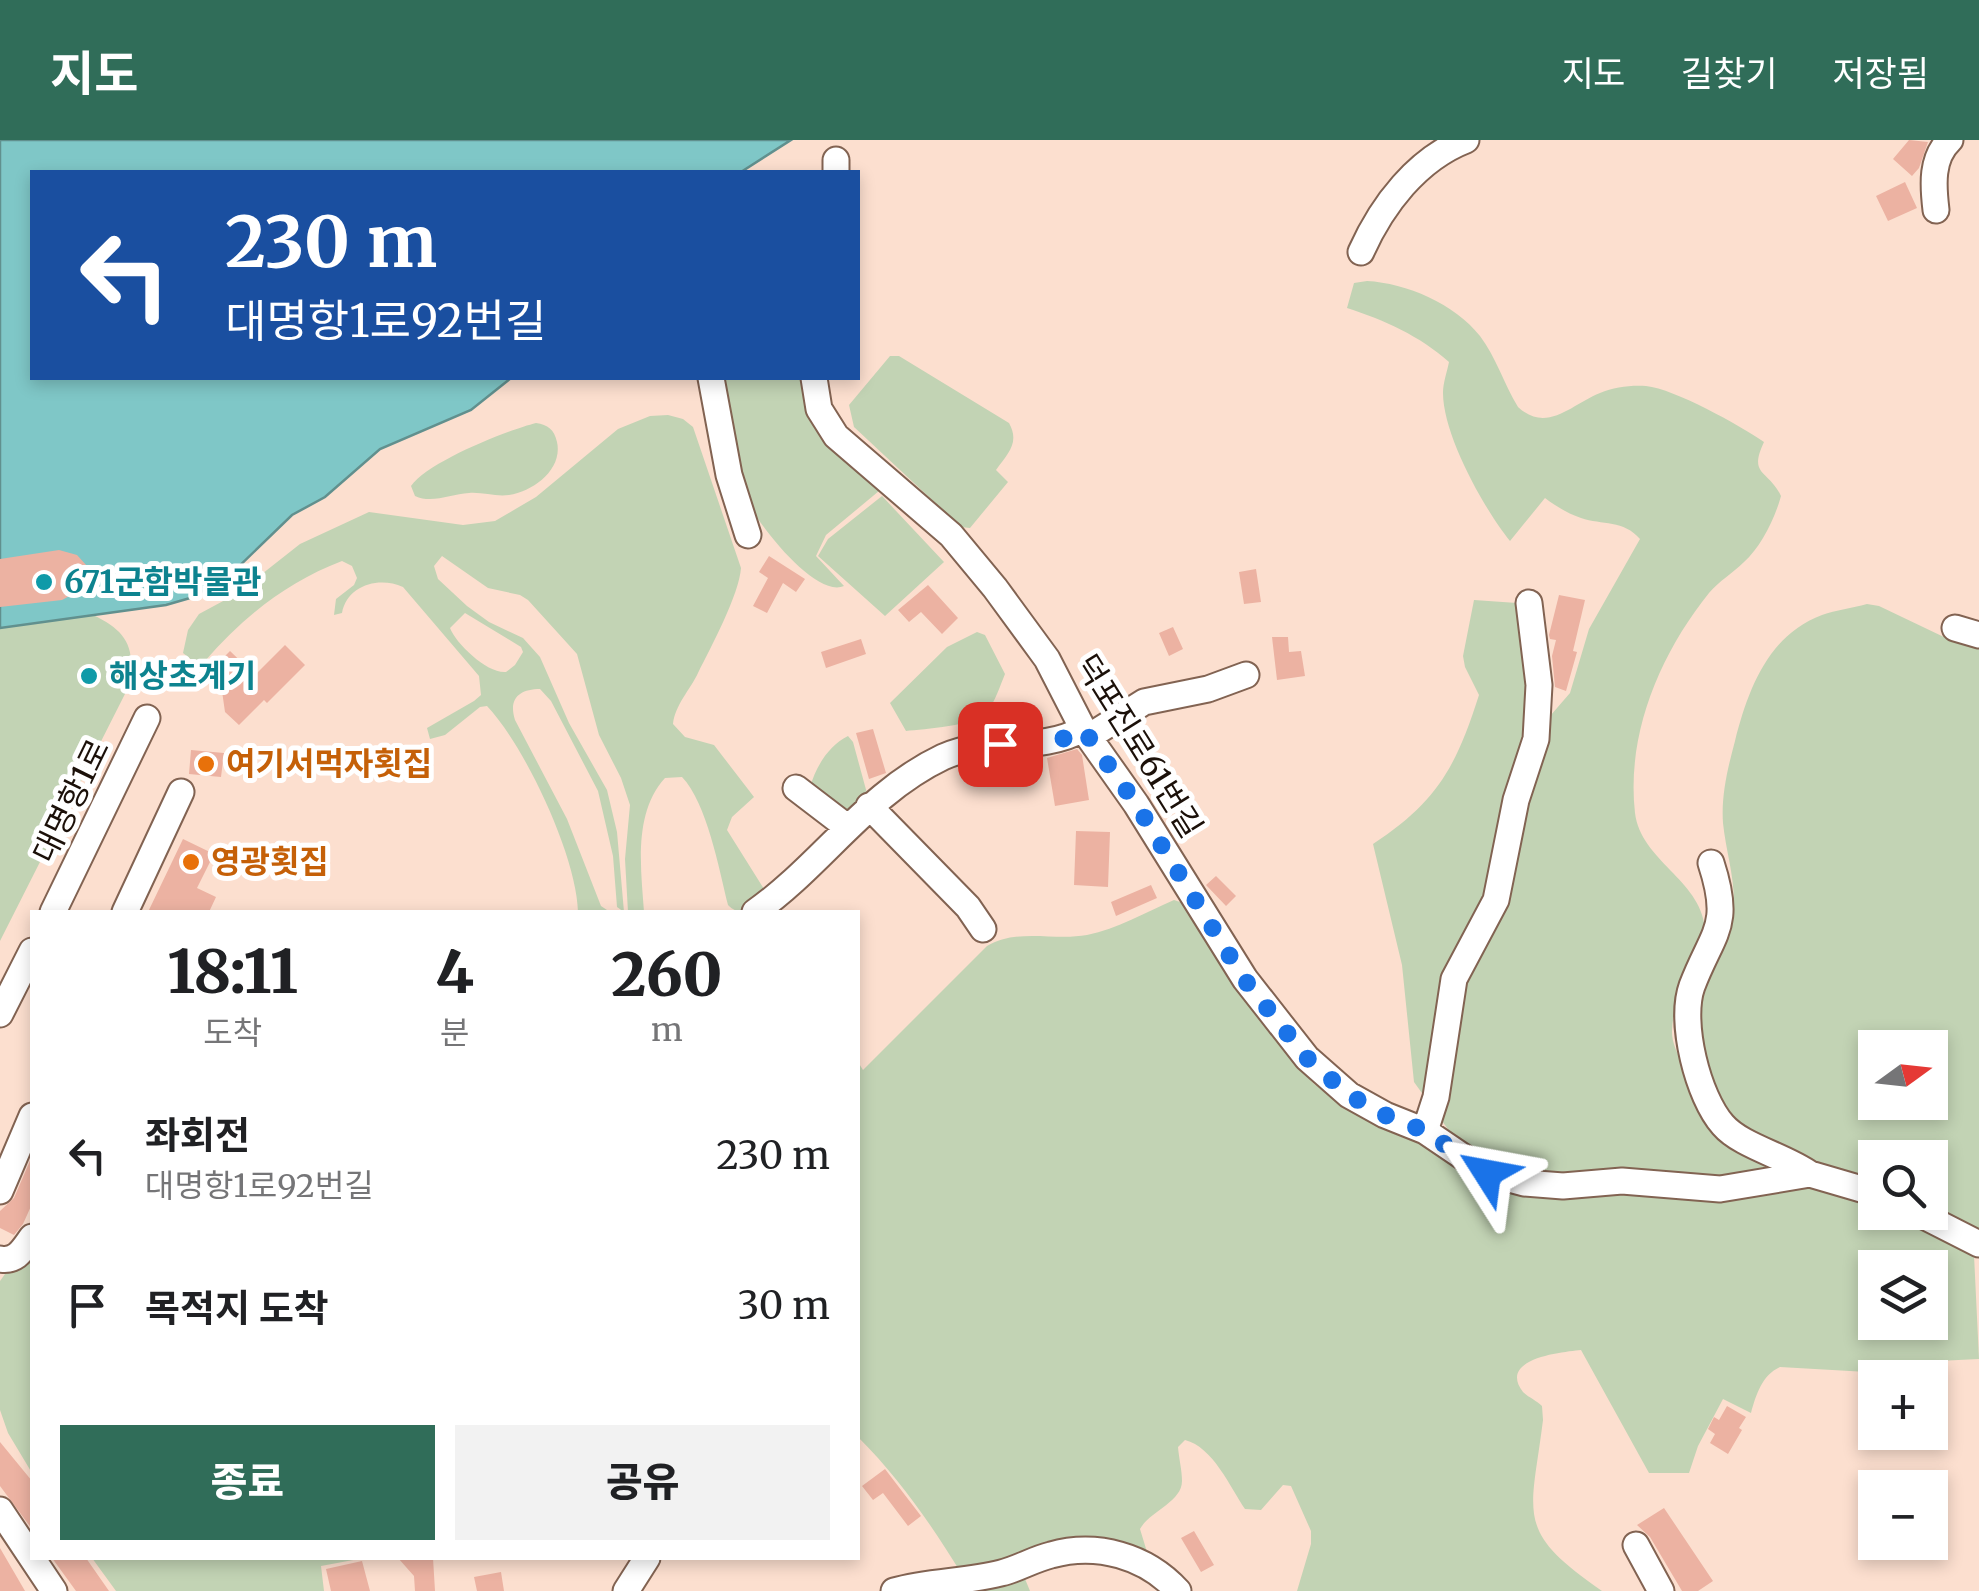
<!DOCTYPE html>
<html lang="ko">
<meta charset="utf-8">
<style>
:root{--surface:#fff;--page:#f2f2f2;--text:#202124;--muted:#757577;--accent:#306d59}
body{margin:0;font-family:Merriweather,"Noto Sans KR",serif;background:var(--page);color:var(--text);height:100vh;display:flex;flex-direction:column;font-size:38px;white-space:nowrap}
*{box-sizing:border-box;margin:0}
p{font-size:32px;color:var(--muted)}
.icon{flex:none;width:55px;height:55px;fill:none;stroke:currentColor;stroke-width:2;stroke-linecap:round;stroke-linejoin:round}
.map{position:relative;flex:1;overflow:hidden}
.drawer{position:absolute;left:30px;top:770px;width:830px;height:650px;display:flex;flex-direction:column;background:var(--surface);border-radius:0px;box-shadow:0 5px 15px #0003}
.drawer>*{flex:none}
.banner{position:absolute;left:30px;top:30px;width:830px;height:210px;border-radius:0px;box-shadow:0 5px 15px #0003;background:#1a4fa0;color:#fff;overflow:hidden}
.needle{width:65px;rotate:75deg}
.controls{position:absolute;left:1858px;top:890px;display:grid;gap:20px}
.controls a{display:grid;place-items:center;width:90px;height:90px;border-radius:0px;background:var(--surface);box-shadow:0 5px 15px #0003;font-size:50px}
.pin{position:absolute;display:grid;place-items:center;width:85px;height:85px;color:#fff;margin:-42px;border-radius:20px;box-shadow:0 5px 15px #0006}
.me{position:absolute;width:110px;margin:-55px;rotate:304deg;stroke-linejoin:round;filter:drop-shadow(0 0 8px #0008)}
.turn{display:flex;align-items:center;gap:35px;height:210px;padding:0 30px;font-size:45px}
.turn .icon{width:130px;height:130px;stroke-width:2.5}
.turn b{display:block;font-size:70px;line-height:85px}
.eta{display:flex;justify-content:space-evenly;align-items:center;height:170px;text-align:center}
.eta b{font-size:60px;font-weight:800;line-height:70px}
.action{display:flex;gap:20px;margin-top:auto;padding:20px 30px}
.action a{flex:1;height:115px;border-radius:0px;background:var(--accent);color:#fff;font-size:40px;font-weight:800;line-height:115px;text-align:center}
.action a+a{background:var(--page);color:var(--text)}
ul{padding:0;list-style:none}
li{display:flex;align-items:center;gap:30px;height:150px;padding:0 30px}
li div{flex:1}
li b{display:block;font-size:38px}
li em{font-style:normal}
header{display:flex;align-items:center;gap:60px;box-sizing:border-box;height:140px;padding:0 50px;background:var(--accent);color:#fff}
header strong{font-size:48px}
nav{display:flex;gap:55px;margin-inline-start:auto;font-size:35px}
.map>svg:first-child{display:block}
</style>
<header>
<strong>지도</strong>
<nav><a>지도</a><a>길찾기</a><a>저장됨</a></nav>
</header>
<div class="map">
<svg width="1979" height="1451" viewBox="0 0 1979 1451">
<rect width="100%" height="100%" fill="#fcdfcf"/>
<!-- green -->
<path fill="#c2d3b4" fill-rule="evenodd" d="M0,99L32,238H511L471,270L380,309L325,357L292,375L228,437L190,458L167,465L93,475C127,491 137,508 128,548L0,801Z
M1367,141C1406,143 1455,164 1480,196C1496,217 1504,244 1518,267C1547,294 1572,264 1600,253C1614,247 1631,245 1646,246C1675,249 1739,285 1764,302C1748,336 1768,329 1781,356C1775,378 1761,407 1744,422C1733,433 1719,441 1709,453C1660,514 1626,594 1635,673C1641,721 1700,739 1705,788C1694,820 1673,857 1672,891C1671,933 1751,998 1780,1027L1763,1037L1552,1040L1465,1013L1414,942L1402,825L1373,704C1437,662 1456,627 1479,555L1465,527L1463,516L1474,460L1517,463L1544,583L1570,553L1589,489L1640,399C1624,380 1602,385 1581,378C1567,373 1557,367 1545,358L1510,401C1484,369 1443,295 1443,253C1443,243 1447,232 1449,222C1420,196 1384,180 1347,168L1354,143Z
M890,216H899L1009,283C1020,303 1008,313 996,330L1008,342L970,388L961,387L854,287L849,265Z
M718,238H808L885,346L826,395L816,416L844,446C814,459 753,378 742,352C730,318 725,273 718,238Z
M668,275L683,279L693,287L741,428C739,455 711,507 698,533C690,550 675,565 673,584L685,597L714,605L754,657L732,677L727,690L769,757C755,767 743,780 728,765C719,729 707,663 682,637L665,638C633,673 641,729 644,772H628L625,719L630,665L621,638L599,595L577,514L528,460L520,455L488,448L442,416L434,426L438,439L467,466L489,482L523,498L540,517L569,583L607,650L617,692L624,772L617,767L613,716L598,651L551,561L540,549C520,549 508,558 515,580L567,679L601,766L610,772H578C577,717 525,606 487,566L480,567L445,595L430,599L427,588L474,561L481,555L479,536L403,447C378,436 347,446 342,473L334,475L336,459L354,445L357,438L352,426L342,421C287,442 243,477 205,521L194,522L183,513L188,490L199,474L238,453L300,404L369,372L463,385L495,381L536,357L618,289L650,276ZM465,473L521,507L523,512L515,525L506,532C488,534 456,504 450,488Z
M536,283C548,285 554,289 557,302C563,329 534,351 509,355C496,357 483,352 469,353C451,354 432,364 415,356L411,346C428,322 505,291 536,283Z
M882,356L944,422L885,476L818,416L828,399Z
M1867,464L1879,466L1946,498L1979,508V1094L1930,1070V1018H1875V1046L1753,995C1713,970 1694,906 1703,860C1709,830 1730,804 1733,774C1737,744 1726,713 1723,683C1721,655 1728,627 1735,601C1748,550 1768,495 1822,475C1836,470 1852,468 1867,464ZM1875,908H1930V962H1875Z
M977,492L985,495L1005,534C1000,546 995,562 987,572C975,586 924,589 906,591L890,563L947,507Z
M848,596L853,602L868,657L847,673L810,647C816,627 828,606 848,596Z
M1174,760L1189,765L1260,880L1313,943L1343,967L1376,984L1405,993L1478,1036L1807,1042L1875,1063V1072L1897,1073L1974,1115L1979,1219L1938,1221L1867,1232L1780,1227C1762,1235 1756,1255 1751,1273L1723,1259L1698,1306L1689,1333H1649L1581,1210C1563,1212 1497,1218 1523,1252C1528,1257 1536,1260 1542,1266L1543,1280C1531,1377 1514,1390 1602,1451H1297L1311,1404V1391L1291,1346L1283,1345L1261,1370L1245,1369C1230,1347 1213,1307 1185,1300L1178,1307C1179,1319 1182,1330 1182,1341C1182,1362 1150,1371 1140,1389L1147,1412C1097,1396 1063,1388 1016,1417L1030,1451H938L961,1433C931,1384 899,1338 858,1297V922L863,930L987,806C1017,788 1054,801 1087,795C1117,789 1146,772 1174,760ZM1875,1128H1930V1182H1875Z
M32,1111V1333L8,1293L0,1270V1141L5,1134L19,1129Z
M92,1418H364L321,1426L324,1451H116Z"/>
<!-- water -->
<path fill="#7fc7c7" stroke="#61908e" stroke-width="2.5" d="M0,0H791L741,32H32V238H511L471,270L380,309L325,357L292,375L228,437L190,458L166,465L0,488Z"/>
<!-- building -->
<path fill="#ecb2a2" d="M1909,0L1928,2L1919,28L1912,36L1893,19Z
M1905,42L1917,68L1888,81L1876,56Z
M59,410L77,415L87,426L90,437L86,447L62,460L0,467V419Z
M769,416L805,439L796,452L783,443L767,473L753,466L768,438L759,432Z
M1256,429L1261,462L1244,464L1239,432Z
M928,445L958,478L942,494L921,472L909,482L898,470Z
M1559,455L1585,460L1573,511L1577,512L1566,551L1555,547L1552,516L1556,500L1550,499L1549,495Z
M1173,487L1183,509L1169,516L1159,493Z
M1272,497H1288L1289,512L1301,511L1305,536L1277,540Z
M861,499L866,514L826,528L821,512Z
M285,505L305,525L267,563L264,560L239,585L225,572L218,523L230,511L255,535Z
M873,589L886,633L869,639L856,593Z
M1077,609L1082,615L1089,660L1055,666L1047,618Z
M191,610L224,613L221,637L189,634Z
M1076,691L1110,692L1108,747L1074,745Z
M183,699L214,714L197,748L216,757L209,772H148Z
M1216,736L1236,756L1226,766L1206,745Z
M1151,745L1157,758L1116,776L1111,762Z
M32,1016V1064L23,1084L14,1095L0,1088V1071L14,1058Z
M1727,1266L1746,1277L1739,1288L1742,1290L1728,1314L1710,1303L1715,1294L1708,1289L1714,1277L1719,1280Z
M0,1302L32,1341V1389L0,1346Z
M885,1329L921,1376L908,1386L883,1353L873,1360L862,1346Z
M1664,1368L1713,1441L1698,1451H1682L1650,1397L1637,1385Z
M1194,1391L1214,1425L1201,1432L1181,1398Z
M0,1408L25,1451H0Z
M52,1418H86L109,1451H76Z
M398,1418H433L435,1451H415L414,1436Z
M362,1421L370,1451H331L326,1429Z
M501,1432L504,1451H477L474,1437Z"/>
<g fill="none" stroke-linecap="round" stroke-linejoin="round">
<defs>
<path id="minor" d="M836,32V20
M1936,70C1933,45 1931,18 1950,0
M1361,112C1382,65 1417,19 1466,0
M711,238L729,335L748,395
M814,238L819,269L836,296L951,395L995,448L1047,519L1083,589L1136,664L1245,839L1307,918L1349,955L1385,975L1425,991L1487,1033L1524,1043L1563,1046L1622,1041L1720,1049L1810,1034L1875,1053
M1955,488L1979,495
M1090,596L1144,562L1208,549L1246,535
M796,648L847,687
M869,666L968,767L983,789
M1711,723C1732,787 1713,791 1692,846C1679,882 1698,957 1723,985C1741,1006 1785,1016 1810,1034
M53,772L147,578
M125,772L181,652
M755,772C822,725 867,653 943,617C989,596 1039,614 1083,589
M0,874L32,811
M1425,991L1436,957L1454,839L1496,760L1516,660L1536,599L1539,545L1529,463
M0,1051L32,976
M1916,1072L1979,1104
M0,1119C17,1122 23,1109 32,1097
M0,1370L54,1451
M1636,1405L1661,1451
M626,1451L647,1418
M894,1451C929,1441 966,1442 1001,1433C1018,1429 1034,1419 1051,1415C1097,1402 1146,1416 1178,1451"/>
</defs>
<!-- minor casing -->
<use href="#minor" stroke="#826352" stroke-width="29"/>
<!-- minor -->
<use href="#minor" stroke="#fff" stroke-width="25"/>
</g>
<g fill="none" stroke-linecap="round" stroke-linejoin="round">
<!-- route -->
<path stroke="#1a73e8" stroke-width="18" stroke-dasharray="0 32.4" d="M1000,604H1052L1083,589L1136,664L1244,839L1307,918L1349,955L1385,975L1425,991L1487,1033"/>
</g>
<!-- markers -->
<g fill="#0f9aa8" stroke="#fff" stroke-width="4">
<circle cx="44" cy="442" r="10"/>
<circle cx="89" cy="536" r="10"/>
</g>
<g fill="#e8710a" stroke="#fff" stroke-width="4">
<circle cx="206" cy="624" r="10"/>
<circle cx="191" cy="722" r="10"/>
</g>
<g text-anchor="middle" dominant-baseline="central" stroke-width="10" stroke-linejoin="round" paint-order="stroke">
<!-- culture labels -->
<g font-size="32" font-weight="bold" fill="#0d838f" stroke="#fff" text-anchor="start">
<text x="64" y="442">671군함박물관</text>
<text x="109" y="536">해상초계기</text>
</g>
<!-- street labels -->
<g font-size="32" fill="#1b1009" stroke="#fff">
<text transform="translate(1139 606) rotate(58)">덕포진로61번길</text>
<text transform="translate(71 661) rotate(-64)">대명항1로</text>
</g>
<!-- food labels -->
<g font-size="32" font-weight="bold" fill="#c56008" stroke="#fff" text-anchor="start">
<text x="226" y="624">여기서먹자횟집</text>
<text x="211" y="722">영광횟집</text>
</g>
</g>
</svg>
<div class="controls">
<a><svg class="needle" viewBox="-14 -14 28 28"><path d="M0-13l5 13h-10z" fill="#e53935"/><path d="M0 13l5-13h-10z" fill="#757577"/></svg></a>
<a><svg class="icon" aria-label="search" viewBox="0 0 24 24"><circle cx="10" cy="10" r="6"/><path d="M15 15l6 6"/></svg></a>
<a><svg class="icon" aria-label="layers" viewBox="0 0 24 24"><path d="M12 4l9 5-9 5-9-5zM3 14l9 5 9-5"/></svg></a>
<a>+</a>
<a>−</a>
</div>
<div class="pin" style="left:1000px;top:604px;background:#d93025"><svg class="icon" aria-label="arrive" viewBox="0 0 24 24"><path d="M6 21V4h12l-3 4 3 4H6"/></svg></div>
<svg class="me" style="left:1487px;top:1033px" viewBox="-20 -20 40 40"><path d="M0-17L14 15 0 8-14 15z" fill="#1a73e8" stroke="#fff" stroke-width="4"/></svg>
<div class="banner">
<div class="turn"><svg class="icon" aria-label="left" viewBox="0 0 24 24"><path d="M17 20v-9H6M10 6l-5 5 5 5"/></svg><div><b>230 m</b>대명항1로92번길</div></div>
</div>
<section class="drawer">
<div class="eta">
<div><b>18:11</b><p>도착</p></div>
<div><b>4</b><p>분</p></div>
<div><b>260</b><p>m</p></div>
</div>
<ul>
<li><svg class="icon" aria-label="left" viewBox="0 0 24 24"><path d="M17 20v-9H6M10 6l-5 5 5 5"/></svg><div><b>좌회전</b><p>대명항1로92번길</p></div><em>230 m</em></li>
<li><svg class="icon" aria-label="arrive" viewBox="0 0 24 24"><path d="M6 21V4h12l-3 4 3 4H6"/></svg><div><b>목적지 도착</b></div><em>30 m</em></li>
</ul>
<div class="action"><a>종료</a><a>공유</a></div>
</section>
</div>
